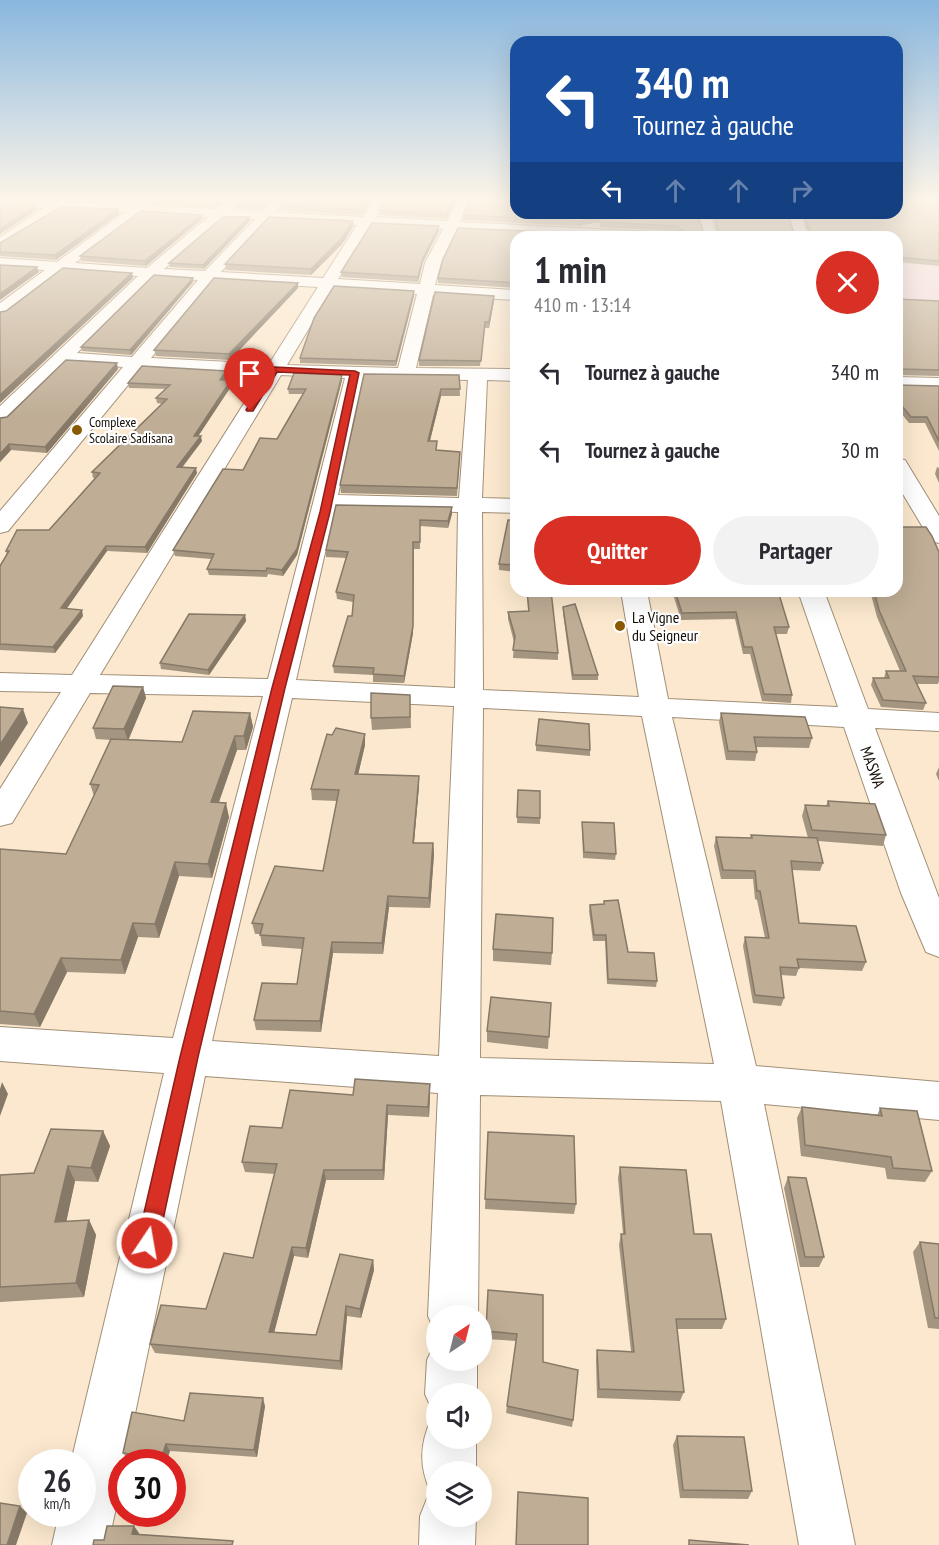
<!DOCTYPE html>
<html lang="fr">
<meta charset="utf-8">
<style>
:root{--surface:#fff;--page:#f2f2f3;--text:#2b2b33;--muted:#7c7c81;--accent:#d93025}
body{margin:0;font-family:"PT Sans Narrow",sans-serif;background:var(--page);color:var(--text);height:100vh;display:flex;flex-direction:column;font-size:22px;white-space:nowrap}
*{box-sizing:border-box;margin:0}
p{font-size:20px;color:var(--muted)}
.icon{flex:none;width:33px;height:33px;fill:none;stroke:currentColor;stroke-width:2;stroke-linecap:round;stroke-linejoin:round}
.map{position:relative;flex:1;overflow:hidden}
.details{position:absolute;left:510px;top:231px;width:393px;height:366px;display:flex;flex-direction:column;background:var(--surface);border-radius:18px;box-shadow:0 6px 24px #0002}
.details>*{flex:none}
.banner{position:absolute;left:510px;top:36px;width:393px;height:183px;border-radius:18px;box-shadow:0 6px 24px #0002;background:#1a4fa0;color:#fff;overflow:hidden}
.needle{width:39px;rotate:35deg}
.tools{position:absolute;left:426px;top:1305px;display:grid;gap:12px}
.tools a{display:grid;place-items:center;width:66px;height:66px;border-radius:50%;background:var(--surface);box-shadow:0 6px 24px #0002;font-size:30px}
.speed{position:absolute;left:18px;top:1449px;display:flex;gap:12px;font-size:30px;font-weight:700;text-align:center}
.speed>*{display:grid;place-content:center;width:78px;height:78px;border-radius:50%;background:var(--surface);box-shadow:0 6px 24px #0002;line-height:1}
.speed small{font-size:15px;font-weight:400}
.speed .limit{border:9px solid #d22;background:#fff;color:#111}
.pin{position:absolute;display:grid;place-items:center;width:51px;height:51px;color:#fff;margin:-62px -26px;border-radius:50% 50% 50% 0;rotate:-45deg;box-shadow:0 0 6px #0007}
.pin .icon{rotate:45deg}
.me{position:absolute;width:66px;margin:-33px;rotate:12deg;stroke-linejoin:round;filter:drop-shadow(0 0 4px #0008)}
.turn{display:flex;align-items:center;gap:21px;height:126px;padding:0 24px;font-size:27px}
.turn .icon{width:78px;height:78px;stroke-width:2.5}
.turn b{display:block;font-size:42px;line-height:51px}
.lanes{display:flex;align-items:center;height:57px;padding:0 24px;background:#0003;justify-content:center;gap:30px;direction:ltr}
.lanes .off{opacity:.35}
.round{display:grid;place-items:center;flex:none;width:63px;height:63px;border-radius:32px;background:var(--page)}
.summary{display:flex;align-items:center;justify-content:space-between;height:102px;padding:0 24px}
h1{font-size:36px;font-weight:600;line-height:45px}
.action{display:flex;gap:12px;margin-top:auto;padding:12px 24px}
.action a{flex:1;height:69px;border-radius:36px;background:var(--accent);color:#fff;font-size:24px;font-weight:600;line-height:69px;text-align:center}
.action a+a{background:var(--page);color:var(--text)}
ul{padding:0;list-style:none}
li{display:flex;align-items:center;gap:18px;height:78px;padding:0 24px}
li div{flex:1}
li b{display:block;font-size:22px}
li em{font-style:normal}
.map>svg:first-child{display:block}
</style>
<div class="map">
<svg width="939" height="1545" viewBox="0 0 939 1545">
<rect width="100%" height="100%" fill="#fbe8ce"/>
<!-- industrial -->
<path fill="#f2d9e3" d="M897,247L939,249V325L897,322Z"/>
<g fill="none" stroke-linecap="round" stroke-linejoin="round">
<defs>
<path id="minor" d="M0,201H70L135,205L144,201L149,202L150,206L217,209L229,202L236,206L232,210L262,212L270,203L275,202L282,206L276,212L363,217L373,201H385L376,217L447,221L458,201H470L460,222L674,233L681,237H593L457,230L441,263L435,285L516,290V300L433,295L416,368L516,369V381L487,380L482,498L516,499V513L482,512L483,690L639,697L621,591H647L668,699L838,707L798,591H824L868,709L939,713V731L875,728L939,898V957L926,952L901,893L844,727L672,717L756,1066L939,1082V1120L764,1104L855,1545H799L721,1101L480,1095L478,1316H436V1334L428,1316L438,1093L205,1076L125,1462H122V1480L108,1545H52L59,1514H82V1462H71L164,1073L0,1061V1027L173,1038L263,696L90,693L12,823L0,826V789L61,692L0,691V673L72,675L262,375L142,368L8,531L0,533V511L123,367L67,363L7,421L0,423V406L138,276L63,271L6,315L0,316V303L45,270L0,268V258L57,262L125,212L61,209L0,247V237L44,208L0,206ZM141,213L208,217L147,268L75,263ZM223,218L255,219L205,271L164,269ZM269,220L357,225L323,278L221,272ZM371,225L443,229L425,263L420,284L338,279ZM154,277L198,280L132,357L77,353ZM214,281L318,287L269,364L151,358ZM333,288L417,294L398,368L287,365ZM281,375L345,378L268,679L100,675ZM363,378L468,380L459,498L338,495ZM335,509L458,512L455,688L296,680ZM292,698L454,706L439,1056L212,1041ZM483,708L642,716L714,1064L480,1058Z
M696,213H710L717,237H703Z
M787,213H801L808,237H794Z
M897,377L939,378V390L897,389Z
M897,459L905,460L939,516V543L931,541L897,484Z
M436,1341V1360H477V1394H436V1414L433,1412L425,1394L427,1360Z
M436,1417V1438H476V1472H436V1516H476L475,1545H419L420,1516L428,1496L435,1493L430,1491C419,1465 420,1445 431,1419Z"/>
</defs>
<!-- minor casing -->
<use href="#minor" stroke="#a18f77" stroke-width="2"/>
<!-- minor -->
<use href="#minor" fill="#fff" fill-rule="evenodd"/>
</g>
<!-- wall -->
<path fill="#a49580" d="M104,201H139L135,203Z
M150,201H228L216,207L152,204Z
M232,201H271L268,202L261,210L237,208V204Z
M276,201H370L362,215L281,210V206L282,204Z
M385,201H456L446,219L380,215L379,210Z
M939,201V266L897,262V237H603V234H680L675,231L600,227L599,222L578,226L463,220V215L697,213L704,234H718L712,213H788L794,234H808L802,213H897Z
M119,214L56,260L0,256V243Z
M202,215V219L146,266L81,261L80,256Z
M249,217L250,221L204,269L170,267L169,263Z
M353,221V227L342,244L311,275L226,270L225,264Z
M439,231L423,262L418,282L342,277L341,272Z
M516,237V288L438,283V278Z
M193,278V282L131,355L82,351L81,347Z
M298,288L230,360L156,356L154,350Z
M414,291V296L396,366L300,363V358Z
M494,296V301L489,328H485L480,366H419V360Z
M897,299L939,301V376L897,375Z
M118,369L47,453L11,450L0,462L7,417Z
M226,371L227,375L224,380L232,385L198,436L202,441L182,468L197,473L147,553L107,551L66,609L83,616L55,653L0,650V566L7,555L6,551L49,530L96,478H93L92,472L163,404L157,403L156,398L166,389L129,388L128,383Z
M364,374L459,375L460,396H441L430,441L437,451L460,452L457,496L341,493L340,485Z
M342,375V380L297,555L283,576L268,574L267,577L209,575L207,569L211,559L175,556L173,550L243,470L277,439L303,394H289L288,389Z
M897,385L939,386V451L925,423H909L897,408Z
M516,402V474H512Z
M937,467L939,468V483L935,474Z
M452,507V514L448,528L420,526V549H414L413,633L404,683L373,682V675L334,673L333,666L352,616L353,602L337,599L336,592L346,558L326,557V550Z
M516,520V572L499,570V564Z
M939,552V681L938,684H916L926,703L923,710L881,707L871,685L873,678H884L886,671H900L877,617L870,591H897Z
M527,591H551L558,653V660L513,658L514,642L508,619V612L528,611Z
M672,591H778L789,627L787,634H776L792,695L791,703L762,701L750,654H743L735,619L681,620Z
M563,607L598,675V680H572L563,613Z
M245,615L246,621L209,675L161,669L160,663Z
M143,687L146,698L128,739L182,742L250,713L253,727L246,750H237L219,802L229,817L212,878L179,876L159,938L138,937L125,974L67,972L40,1027L0,1024V849L66,854L94,796L90,784L111,740L96,739L93,728Z
M410,695L411,728L372,730L371,718Z
M721,713L812,738L809,748L756,747L757,752L755,761L726,760L719,722Z
M365,734V745L358,774L419,776V786L414,843H433L434,854L430,908L389,907L383,954L333,953L321,1032L256,1030L254,1020L297,984L302,949L262,946L260,934H255L252,923L323,871L337,801L312,800L311,789L332,735Z
M536,745L590,750V756L536,751Z
M939,767V781L936,774Z
M518,790L540,791V824L517,823Z
M828,801L886,835L883,846L818,841L823,863L820,871L792,870L799,923L866,962L862,971L799,968L796,976L781,975L784,998L781,1006L753,1003L743,946L745,937L765,938L757,900L755,899L753,879H721L714,846L716,837L751,838V835L808,838L802,816L805,805L826,806Z
M582,822L616,854L615,860L583,858Z
M604,901L628,952L657,981L656,987L607,984L605,941H593L589,911L590,905L604,904Z
M493,949L552,953L551,965L493,961Z
M551,1003L548,1049L487,1042V1031Z
M430,1084V1095L429,1117L388,1115L384,1180H326L308,1258L294,1256L274,1332L316,1335L373,1260L374,1270L361,1318L347,1316L342,1370L155,1353L150,1344L206,1309L253,1258L275,1174L245,1172L242,1162L353,1095Z
M802,1107L877,1116L880,1108L932,1171L925,1182L887,1179L885,1168L801,1156L797,1118Z
M103,1131L110,1146L98,1182L75,1181L66,1222L89,1220L96,1235L84,1297L0,1302V1175L34,1173Z
M488,1132L576,1204L574,1214L485,1209Z
M620,1167L694,1234L726,1319L722,1329H677L684,1392L680,1401L597,1398L596,1360L597,1350L631,1351L619,1245L621,1234H623L618,1178Z
M788,1177L824,1257L819,1267H800L784,1188Z
M920,1242L939,1244V1329L928,1328L913,1252Z
M488,1290L543,1362L573,1420L572,1427L506,1413L516,1341L486,1339Z
M265,1406L257,1457L170,1451L166,1462H144L128,1460L123,1453L184,1421Z
M677,1436L752,1491L748,1499L680,1498L673,1445Z"/>
<!-- shaded-wall -->
<path fill="#867968" d="M219,201H228L216,207V202Z
M264,201H271L268,202L261,210V205Z
M367,201H370L362,215V210Z
M453,201H456L446,219V214Z
M36,205L37,210L0,234V229Z
M118,209L119,214L56,260L55,255Z
M202,215V219L146,266L145,261Z
M249,217L250,221L204,269L203,265Z
M599,218V222L578,226V221Z
M353,221V227L342,244L311,275V269Z
M439,226V231L423,262L418,282V277L423,258Z
M37,267L39,272L0,300V294Z
M132,273L133,278L0,403V395Z
M193,278V282L131,355L130,350Z
M298,283V288L230,360L229,354Z
M414,291V296L396,366V361Z
M494,296V301L489,328V322Z
M117,363L118,369L47,453L45,447Z
M226,371L227,375L221,384L220,380Z
M342,375V380L297,555L283,576L282,570Z
M231,380L232,385L195,441L194,436Z
M441,389V396L428,448V441Z
M201,436L202,441L178,472L177,467Z
M9,444L11,450L0,462V454Z
M196,468L197,473L147,553L145,547Z
M452,507V514L448,528V521Z
M106,546L107,551L63,614L61,608Z
M414,549L413,633L404,683V676Z
M82,610L83,616L55,653L53,647Z
M245,615L246,621L209,675L208,670Z
M143,687L146,698L128,741L124,729Z
M23,709L28,723L0,767V745Z
M250,713L253,727L246,750L244,736Z
M365,734V745L356,784L355,774Z
M235,736L237,750L214,816L211,802Z
M419,776V786L413,854V843Z
M226,803L229,817L212,878L208,864Z
M433,843L434,854L430,908L429,898Z
M175,862L179,876L159,938L155,924Z
M388,896L389,907L383,954L382,943Z
M133,923L138,937L125,974L121,960Z
M332,942L333,953L321,1032L320,1021Z
M61,958L67,972L40,1027L34,1014Z
M2,1082L8,1094L0,1116V1089Z
M430,1084V1095L429,1117L428,1107Z
M387,1105L388,1115L384,1180L383,1170Z
M103,1131L110,1146L98,1182L91,1168Z
M68,1166L75,1181L63,1237L55,1222Z
M324,1170L326,1180L308,1258L306,1248Z
M89,1220L96,1235L84,1297L76,1283Z
M292,1247L294,1256L272,1341L269,1332Z
M373,1260L374,1270L361,1318L360,1309Z
M346,1306L347,1316L342,1370L340,1361Z
M263,1398L265,1406L257,1457L254,1450Z
M166,1444L170,1451L166,1462H163L161,1459Z
M20,1506L27,1513L16,1545H7Z
M134,1526L139,1533L138,1541L132,1534Z"/>
<!-- building -->
<path fill="#bfad95" stroke="#867968" stroke-width="1.5" d="M185,201H219L216,202Z
M237,201H264L261,205L237,204Z
M283,201H367L362,210L281,206Z
M385,201H453L446,214L379,210Z
M470,201H516V213H697L704,234H719L714,213H788L794,234H811L804,213H897V201H939V261L897,257V237H603V234H683V230L676,226L600,222L599,218L578,221L463,215Z
M0,204L36,205L0,229Z
M61,207L118,209L55,255L0,252V243Z
M141,211L202,215L145,261L80,256Z
M223,217H249L203,265L169,263Z
M269,217L353,221L342,238L311,269L225,264Z
M372,223L439,226L423,258L418,277L341,272Z
M458,228L573,233V237H516V283L438,278L443,259Z
M0,265L37,267L0,294Z
M63,268L132,273L0,395V312L6,311Z
M154,275L193,278L130,350L81,347Z
M214,278L298,283L229,354L154,350Z
M334,286L414,291L396,361L300,358L314,318Z
M435,292L494,296L489,322H485L481,361L419,360Z
M897,299L939,301V370L899,369L897,371Z
M66,360L117,363L45,447L9,444L0,454V418L7,417Z
M142,366L226,371L220,380H231L194,436H201L177,467L196,468L145,547L106,546L61,608L82,610L53,647L0,644V566L9,551H6L17,530H49L100,473L92,472L167,399L156,398L170,385L128,383Z
M294,373L342,375L297,549L282,570L267,568L266,571L207,569L214,554L173,550L223,469L243,470L260,438L277,439L306,389H288Z
M364,374L459,375L460,389H441L428,441H437L436,450L460,452L457,488L340,485Z
M897,385L939,386V441L927,417H911L897,400Z
M516,402V467H513Z
M336,505L452,507L448,521L420,520V542H413V626L404,676L373,674L374,668L333,666L348,616H352L354,595L336,592L348,552L326,550Z
M508,520H516V565L499,564Z
M897,527H926L932,536L939,552V677L913,676L926,703L883,700L873,678H889L886,671H906L879,610L874,591H897Z
M527,591H551L558,653L513,650L515,636L508,612L529,611Z
M675,591H778L789,627H774L792,695L764,694L752,647H744L736,612L682,613Z
M575,604L598,675H573L563,607Z
M189,614L245,615L208,670L160,663Z
M113,686L143,687L124,729L93,728Z
M371,693L410,695V717L371,718Z
M0,707L23,709L0,745Z
M193,711L250,713L244,736H235L211,802L226,803L208,864L175,862L155,924L133,923L121,960L61,958L34,1014L0,1011V849L66,854L99,785L90,784L111,739L182,742Z
M721,713L805,717L812,738L754,737L757,752L728,751Z
M539,719L589,724L590,750L536,745Z
M336,728L365,734L355,774L419,776L413,843H433L429,898L388,896L382,943L332,942L320,1021L254,1020L262,983L297,984L304,938L260,935L263,924L252,923L275,866L323,871L339,790L311,789L327,734L332,735Z
M518,790L540,791V818L517,817Z
M828,801L875,804L886,835L812,830L805,805L829,806Z
M582,822L614,823L616,854L584,852Z
M751,835L817,838L823,863L791,861L799,923L856,926L866,962L797,959L799,968L780,967L784,998L755,995L745,937L769,938L760,891H757L755,871L723,870L716,837L752,838Z
M618,900L628,952L654,953L657,981L608,979L606,935H594L590,905L604,904V901Z
M496,914L553,918L552,953L493,949Z
M491,997L551,1003L549,1037L487,1031Z
M355,1079L430,1084L428,1107L387,1105L383,1170H324L306,1248L292,1247L269,1332L316,1335L340,1254L373,1260L360,1309L346,1306L340,1361L150,1344L161,1305L206,1309L224,1253L253,1258L277,1164L242,1162L250,1126L282,1128L290,1090L353,1095Z
M802,1107L882,1116L880,1108L917,1111L932,1171L893,1168L891,1157L805,1145Z
M51,1129L103,1131L91,1168L68,1166L55,1222L89,1220L76,1283L0,1287V1175L34,1173Z
M488,1132L574,1136L576,1204L485,1199Z
M620,1167L686,1170L694,1234H711L726,1319H676L684,1392L599,1389L597,1350L634,1352L621,1234H625Z
M788,1177L806,1178L824,1257H805Z
M920,1242L939,1244V1318H935Z
M488,1290L543,1295V1362L578,1370L573,1420L507,1406L517,1334L486,1331Z
M190,1393L263,1398L254,1450L166,1444L161,1459L123,1453L132,1412L184,1421Z
M677,1436L744,1437L752,1491L683,1490Z
M518,1492L588,1498V1545H516Z
M0,1503L20,1506L7,1545H0Z
M107,1526H134L132,1534L233,1541L232,1545H93L94,1540H104Z
M689,1540L749,1545H689Z"/>
<!-- sky -->
<linearGradient id="sky" x2="0" y2="1"><stop stop-color="#89b7de"/><stop offset="0.48" stop-color="#fdf5e9"/><stop offset="1" stop-color="#fdf5e9" stop-opacity="0"/></linearGradient>
<rect width="939" height="417" fill="url(#sky)"/>
<!-- route -->
<path fill="#d93025" stroke="#8d1f18" stroke-width="1.5" d="M274,367L355,371L359,373L330,512L285,688L198,1057L158,1243L155,1250L147,1253L140,1250L137,1243L180,1057L272,688L320,512L350,375L277,372L253,411H247L246,410L270,370Z"/>
<!-- markers -->
<g fill="#8b5902" stroke="#fff" stroke-width="2">
<circle cx="77" cy="430" r="6"/>
<circle cx="620" cy="626" r="6"/>
</g>
<g text-anchor="middle" dominant-baseline="central" stroke-width="4.5" stroke-linejoin="round" paint-order="stroke">
<!-- far-poi labels -->
<g font-size="14" fill="#150e06" stroke="#fff" text-anchor="start">
<text x="89" y="422">Complexe<tspan x="89" dy="16">Scolaire Sadisana</tspan></text>
</g>
<!-- poi labels -->
<g font-size="16" fill="#150e06" stroke="#fff" text-anchor="start">
<text x="632" y="617">La Vigne<tspan x="632" dy="18">du Seigneur</tspan></text>
</g>
<!-- street labels -->
<g font-size="16" fill="#150e06" stroke="#fff">
<text transform="translate(873 767) rotate(70)">MASWA</text>
</g>
</g>
</svg>
<div class="tools">
<a><svg class="needle" viewBox="-14 -14 28 28"><path d="M0-13l5 13h-10z" fill="#e53935"/><path d="M0 13l5-13h-10z" fill="#7c7c81"/></svg></a>
<a><svg class="icon" aria-label="sound" viewBox="0 0 24 24"><path d="M4 9h4l5-4v14l-5-4H4zM17 9q2 3 0 6"/></svg></a>
<a><svg class="icon" aria-label="layers" viewBox="0 0 24 24"><path d="M12 4l9 5-9 5-9-5zM3 14l9 5 9-5"/></svg></a>
</div>
<div class="speed"><div>26<small>km/h</small></div><div class="limit">30</div></div>
<div class="pin" style="left:250px;top:410px;background:#d93025"><svg class="icon" aria-label="arrive" viewBox="0 0 24 24"><path d="M6 21V4h12l-3 4 3 4H6"/></svg></div>
<svg class="me" style="left:147px;top:1243px" viewBox="-20 -20 40 40"><circle r="17" fill="#d93025" stroke="#fff" stroke-width="3"/><path d="M0-11L8 9 0 5-8 9z" fill="#fff"/></svg>
<div class="banner">
<div class="turn"><svg class="icon" aria-label="left" viewBox="0 0 24 24"><path d="M17 20v-9H6M10 6l-5 5 5 5"/></svg><div><b>340 m</b>Tournez à gauche</div></div>
<div class="lanes"><svg class="icon" aria-label="left" viewBox="0 0 24 24"><path d="M17 20v-9H6M10 6l-5 5 5 5"/></svg><svg class="icon off" aria-label="ahead" viewBox="0 0 24 24"><path d="M12 20V5M6 11l6-6 6 6"/></svg><svg class="icon off" aria-label="ahead" viewBox="0 0 24 24"><path d="M12 20V5M6 11l6-6 6 6"/></svg><svg class="icon off" aria-label="right" viewBox="0 0 24 24"><path d="M7 20v-9h11M14 6l5 5-5 5"/></svg></div>
</div>
<section class="details">
<div class="summary"><div><h1>1 min</h1><p>410 m · 13:14</p></div><a class="round" style="background:#d93025;color:#fff"><svg class="icon" aria-label="close" viewBox="0 0 24 24"><path d="M6 6l12 12M18 6L6 18"/></svg></a></div>
<ul>
<li><svg class="icon" aria-label="left" viewBox="0 0 24 24"><path d="M17 20v-9H6M10 6l-5 5 5 5"/></svg><div><b>Tournez à gauche</b></div><em>340 m</em></li>
<li><svg class="icon" aria-label="left" viewBox="0 0 24 24"><path d="M17 20v-9H6M10 6l-5 5 5 5"/></svg><div><b>Tournez à gauche</b></div><em>30 m</em></li>
</ul>
<div class="action"><a>Quitter</a><a>Partager</a></div>
</section>
</div>
